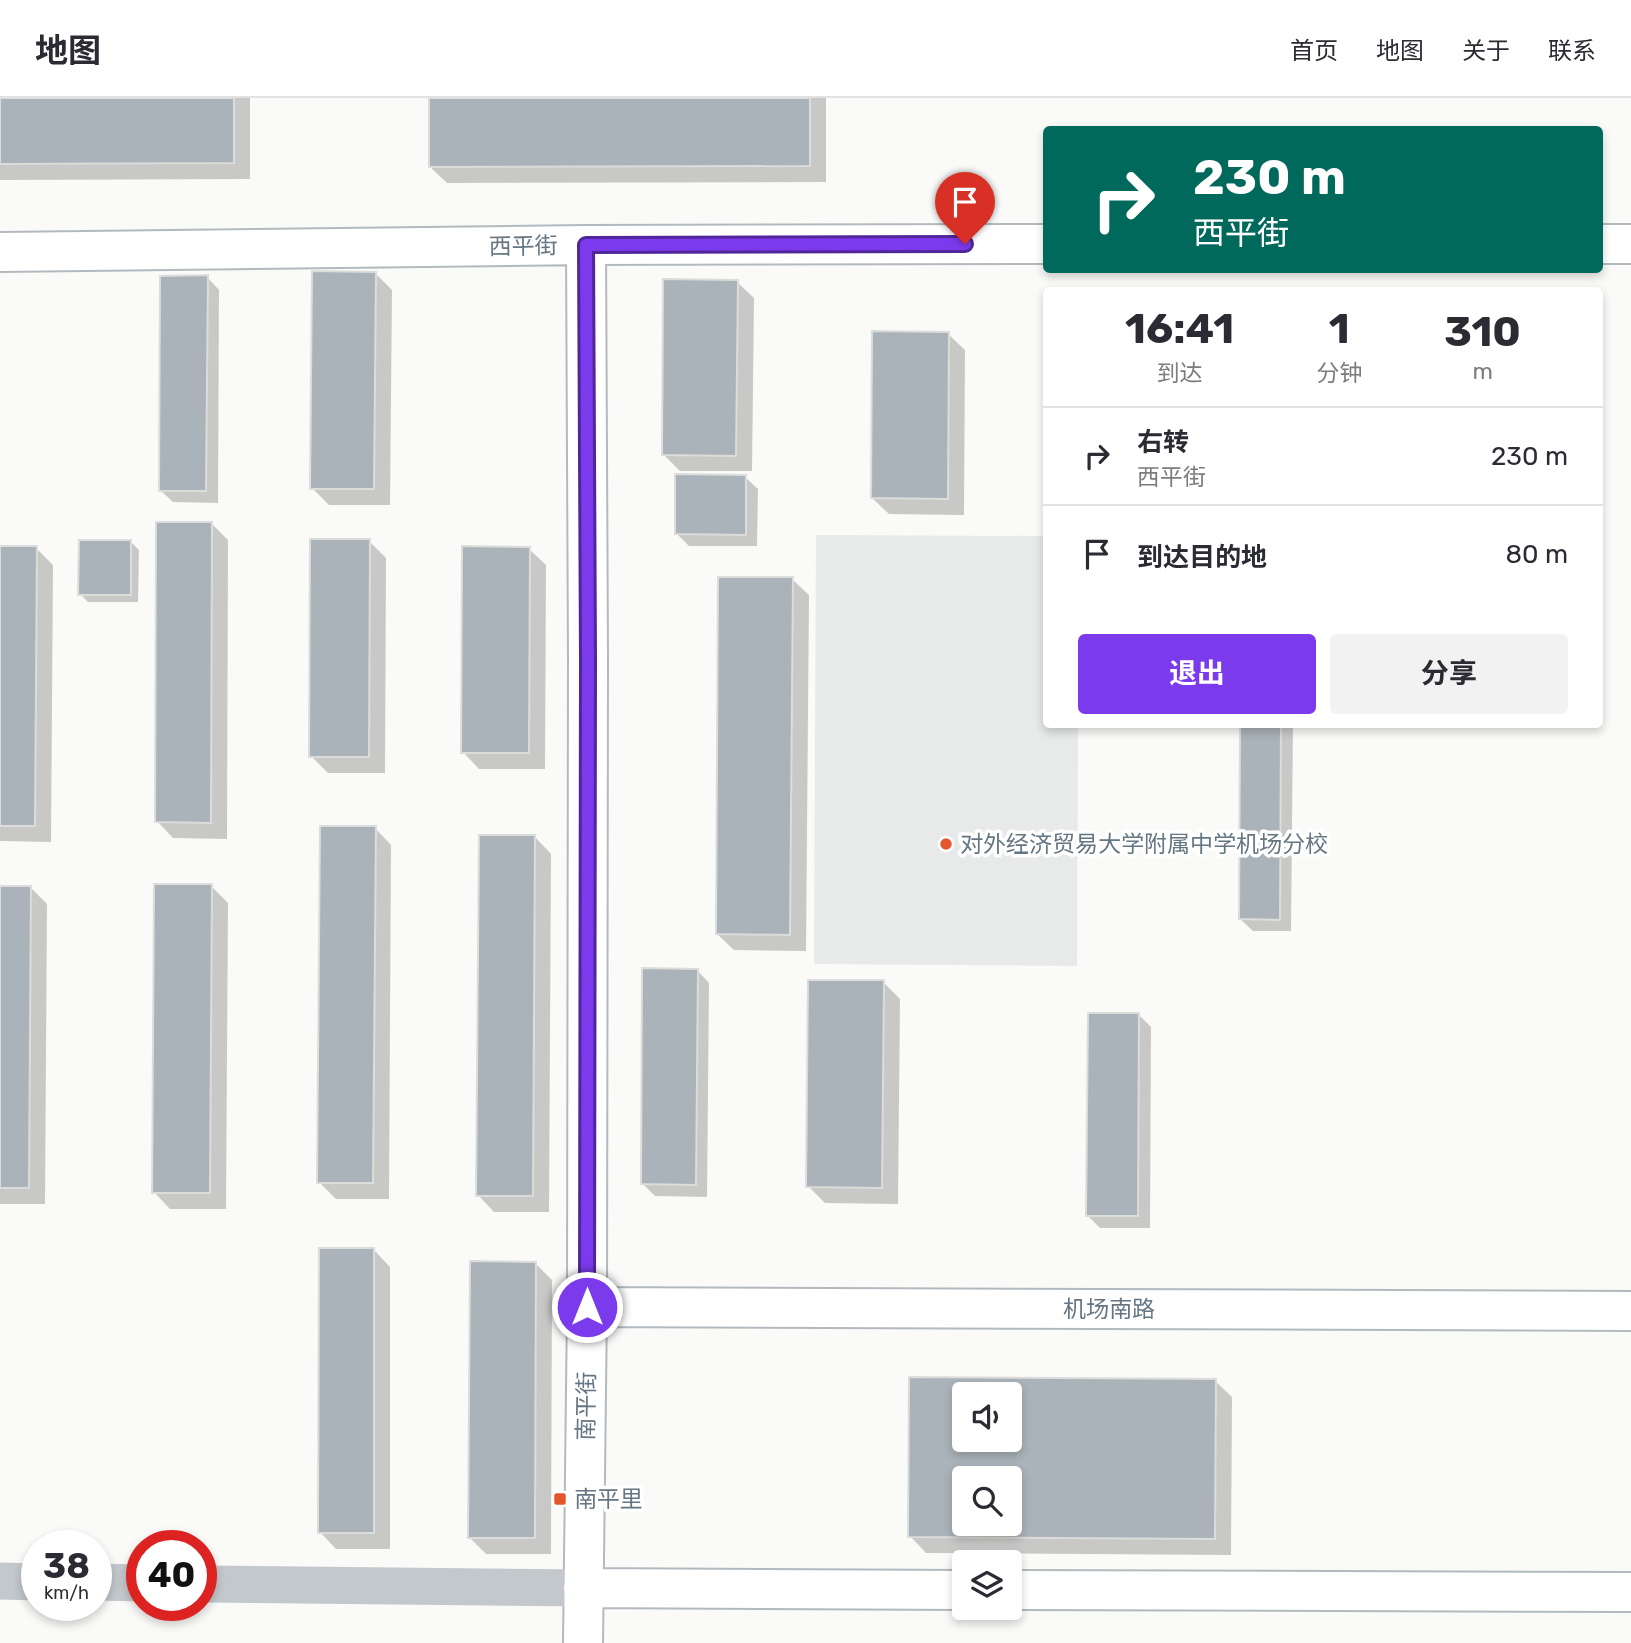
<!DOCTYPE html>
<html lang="zh">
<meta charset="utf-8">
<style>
:root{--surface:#fff;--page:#f2f2f3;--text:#2b2b33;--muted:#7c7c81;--line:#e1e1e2;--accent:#7c3aed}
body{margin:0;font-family:Rubik,"Noto Sans SC",sans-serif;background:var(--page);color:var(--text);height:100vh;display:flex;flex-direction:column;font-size:26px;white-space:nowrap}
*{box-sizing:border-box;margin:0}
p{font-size:23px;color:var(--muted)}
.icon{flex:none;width:38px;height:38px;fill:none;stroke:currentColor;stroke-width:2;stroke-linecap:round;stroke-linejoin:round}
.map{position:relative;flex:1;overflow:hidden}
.panel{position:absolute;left:1043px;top:189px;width:560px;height:441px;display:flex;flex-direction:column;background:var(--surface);border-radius:7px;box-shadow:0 4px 10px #0003}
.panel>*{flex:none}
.guide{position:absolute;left:1043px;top:28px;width:560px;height:147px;border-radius:7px;box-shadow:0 4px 10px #0003;background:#00695c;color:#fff;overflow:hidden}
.tools{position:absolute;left:952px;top:1284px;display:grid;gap:14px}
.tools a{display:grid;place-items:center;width:70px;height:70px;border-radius:7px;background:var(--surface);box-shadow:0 4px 10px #0003;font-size:35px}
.speed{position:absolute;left:21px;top:1432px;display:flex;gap:14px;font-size:35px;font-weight:700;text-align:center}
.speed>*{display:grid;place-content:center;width:91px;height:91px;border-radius:50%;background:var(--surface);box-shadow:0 4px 10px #0003;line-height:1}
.speed small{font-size:18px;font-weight:400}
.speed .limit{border:10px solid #d22;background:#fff;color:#111}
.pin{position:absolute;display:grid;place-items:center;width:60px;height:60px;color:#fff;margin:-72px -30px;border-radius:50% 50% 50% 0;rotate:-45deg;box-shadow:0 0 7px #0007}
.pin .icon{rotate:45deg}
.me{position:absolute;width:77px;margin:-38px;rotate:0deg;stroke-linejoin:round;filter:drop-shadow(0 0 5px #0008)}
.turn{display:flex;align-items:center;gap:24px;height:147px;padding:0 35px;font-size:32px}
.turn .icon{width:91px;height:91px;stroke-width:2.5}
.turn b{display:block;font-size:49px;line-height:60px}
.eta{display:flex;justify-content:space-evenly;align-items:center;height:119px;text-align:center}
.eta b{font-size:42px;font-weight:700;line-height:49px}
.action{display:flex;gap:14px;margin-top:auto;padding:14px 35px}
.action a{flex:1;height:80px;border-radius:7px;background:var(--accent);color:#fff;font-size:28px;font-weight:700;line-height:80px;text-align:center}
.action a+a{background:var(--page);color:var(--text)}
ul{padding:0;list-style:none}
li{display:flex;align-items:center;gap:21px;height:98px;padding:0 35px;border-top:2px solid var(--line)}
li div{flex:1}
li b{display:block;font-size:26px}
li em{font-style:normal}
header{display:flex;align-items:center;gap:42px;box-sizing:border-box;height:98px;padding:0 35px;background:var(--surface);border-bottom:2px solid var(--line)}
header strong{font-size:33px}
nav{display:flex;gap:38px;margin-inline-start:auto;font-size:24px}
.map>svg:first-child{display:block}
</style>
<header>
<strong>地图</strong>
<nav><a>首页</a><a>地图</a><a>关于</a><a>联系</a></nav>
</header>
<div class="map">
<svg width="1631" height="1545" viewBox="0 0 1631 1545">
<rect width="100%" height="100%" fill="#fafaf8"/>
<!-- built -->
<path fill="#e8e9e9" d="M816,437L1046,438V626L1078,627L1077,868L814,866Z"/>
<!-- shadow -->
<path fill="#0003" fill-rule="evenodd" d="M0,0H250V81L0,82Z
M430,0H826V84L447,85L430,69Z
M375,175L392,192L390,407H329L312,390Z
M207,179L219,192L218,405L173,404L160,392Z
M737,184L754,200L752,373H680L663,356Z
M948,236L965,252L964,417L889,416L872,400Z
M745,379L758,391L757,448H689L677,436Z
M212,426L228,442L227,741L173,740L157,723Z
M130,443L139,452L138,504H88L80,496Z
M369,443L386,460L385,675H328L311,658Z
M0,450H36L53,467L51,744L0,743Z
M529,451L546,467L545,671H479L463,654Z
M792,481L809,497L806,853L734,852L717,836Z
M1242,626H1293L1291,833H1253L1240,821Z
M375,730L391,747L389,1101H336L319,1084Z
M535,739L551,756L549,1114H494L478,1097Z
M211,788L228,805L226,1111H170L154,1094Z
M0,789H30L47,806L45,1106H0Z
M697,872L709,885L707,1099L655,1098L643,1086Z
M883,884L900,901L898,1106L825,1105L808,1088Z
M1139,917L1151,929L1150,1130H1100L1088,1118Z
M374,1152L390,1169V1451H336L320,1434Z
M536,1166L552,1182L551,1456H486L469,1439Z
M911,1281L1215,1283L1232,1299L1231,1457L926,1455L910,1438ZM964,1297H1010V1342H964ZM964,1381H1010V1426H964Z"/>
<!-- building -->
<path fill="#aab3b9" stroke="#dcdcda" stroke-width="2" fill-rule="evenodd" d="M0,0H234V65L0,66Z
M429,0H810V68L429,69Z
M312,173L376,174L374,391H310Z
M208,177L206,393H159L160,178Z
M663,181L738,182L736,358L662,357Z
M872,233L949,234L948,401L871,400Z
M675,376L746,377V437L675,436Z
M156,424H212L211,725L155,724Z
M310,441H370L369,659H309Z
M79,442H131V497H78Z
M0,448H37L35,728H0Z
M462,448L530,449L529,655H461Z
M718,479H793L790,837L716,836Z
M1240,626H1281L1280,822L1239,821Z
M320,728H376L373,1085H317Z
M479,737H535L533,1098H476Z
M154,786H212L210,1095H152Z
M0,788H31L29,1090H0Z
M642,870L698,871L696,1087L641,1086Z
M808,882H884L882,1090L806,1089Z
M1088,915H1139L1138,1118H1086Z
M319,1150H374V1435H318Z
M470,1163L536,1164L535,1440H468Z
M909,1279L1216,1281L1215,1441L908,1439ZM964,1297H1010V1342H964ZM964,1381H1010V1426H964Z"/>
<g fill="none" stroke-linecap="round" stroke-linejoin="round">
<defs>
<path id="secondary" d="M1600,146H1631
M0,154L586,147L1046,146
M587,1209L1631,1213
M583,1490L964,1492
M1010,1492L1631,1494
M583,1545L587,1209L588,562L586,147"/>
</defs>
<!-- secondary casing -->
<use href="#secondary" stroke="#b3babf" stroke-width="42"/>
<!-- street -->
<path stroke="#c3c8cc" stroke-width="37" d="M0,1483L37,1484
M96,1484L142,1485
M201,1486L583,1490"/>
<!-- secondary -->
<use href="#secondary" stroke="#fff" stroke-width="38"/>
</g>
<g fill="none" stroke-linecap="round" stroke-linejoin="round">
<defs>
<path id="route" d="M587,1209L588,562L586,147L965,146"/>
</defs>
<!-- route casing -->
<use href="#route" stroke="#51269a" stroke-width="18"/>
<!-- route -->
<use href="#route" stroke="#7c3aed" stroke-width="12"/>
</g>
<!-- markers -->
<g fill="#e4572e" stroke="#fff" stroke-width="2.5">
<circle cx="946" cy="746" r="7"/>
<rect x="553" y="1394" width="14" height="14" rx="3.5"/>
</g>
<g text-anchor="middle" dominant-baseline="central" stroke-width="7" stroke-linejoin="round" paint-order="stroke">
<!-- street labels -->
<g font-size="23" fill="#657683" stroke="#fff">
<text transform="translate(523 148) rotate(-1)">西平街</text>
<text x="1109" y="1211">机场南路</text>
<text transform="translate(586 1308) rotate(-89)">南平街</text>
</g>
<!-- poi labels -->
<g font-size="23" fill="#657683" stroke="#fff" text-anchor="start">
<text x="960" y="746">对外经济贸易大学附属中学机场分校</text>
<text x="574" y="1401">南平里</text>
</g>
</g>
</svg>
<div class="tools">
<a><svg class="icon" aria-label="sound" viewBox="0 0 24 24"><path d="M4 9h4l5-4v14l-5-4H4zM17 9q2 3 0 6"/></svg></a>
<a><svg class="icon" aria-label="search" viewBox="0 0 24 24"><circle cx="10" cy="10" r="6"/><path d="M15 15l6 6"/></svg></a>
<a><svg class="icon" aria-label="layers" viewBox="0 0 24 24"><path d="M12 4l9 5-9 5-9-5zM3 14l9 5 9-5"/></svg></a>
</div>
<div class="speed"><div>38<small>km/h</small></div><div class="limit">40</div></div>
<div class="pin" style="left:965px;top:146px;background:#d93025"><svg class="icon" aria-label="arrive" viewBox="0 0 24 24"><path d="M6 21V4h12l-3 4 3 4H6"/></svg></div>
<svg class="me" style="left:587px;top:1209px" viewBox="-20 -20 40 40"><circle r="17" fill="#7c3aed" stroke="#fff" stroke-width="3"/><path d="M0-11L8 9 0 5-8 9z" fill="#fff"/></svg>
<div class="guide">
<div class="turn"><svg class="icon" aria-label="right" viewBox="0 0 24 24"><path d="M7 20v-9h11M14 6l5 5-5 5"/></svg><div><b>230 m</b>西平街</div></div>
</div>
<section class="panel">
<div class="eta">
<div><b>16:41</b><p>到达</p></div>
<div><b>1</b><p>分钟</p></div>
<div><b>310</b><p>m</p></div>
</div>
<ul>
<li><svg class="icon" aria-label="right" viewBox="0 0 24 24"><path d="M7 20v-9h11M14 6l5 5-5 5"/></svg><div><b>右转</b><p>西平街</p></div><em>230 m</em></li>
<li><svg class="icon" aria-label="arrive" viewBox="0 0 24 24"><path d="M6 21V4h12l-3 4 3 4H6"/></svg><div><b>到达目的地</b></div><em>80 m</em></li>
</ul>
<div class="action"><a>退出</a><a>分享</a></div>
</section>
</div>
